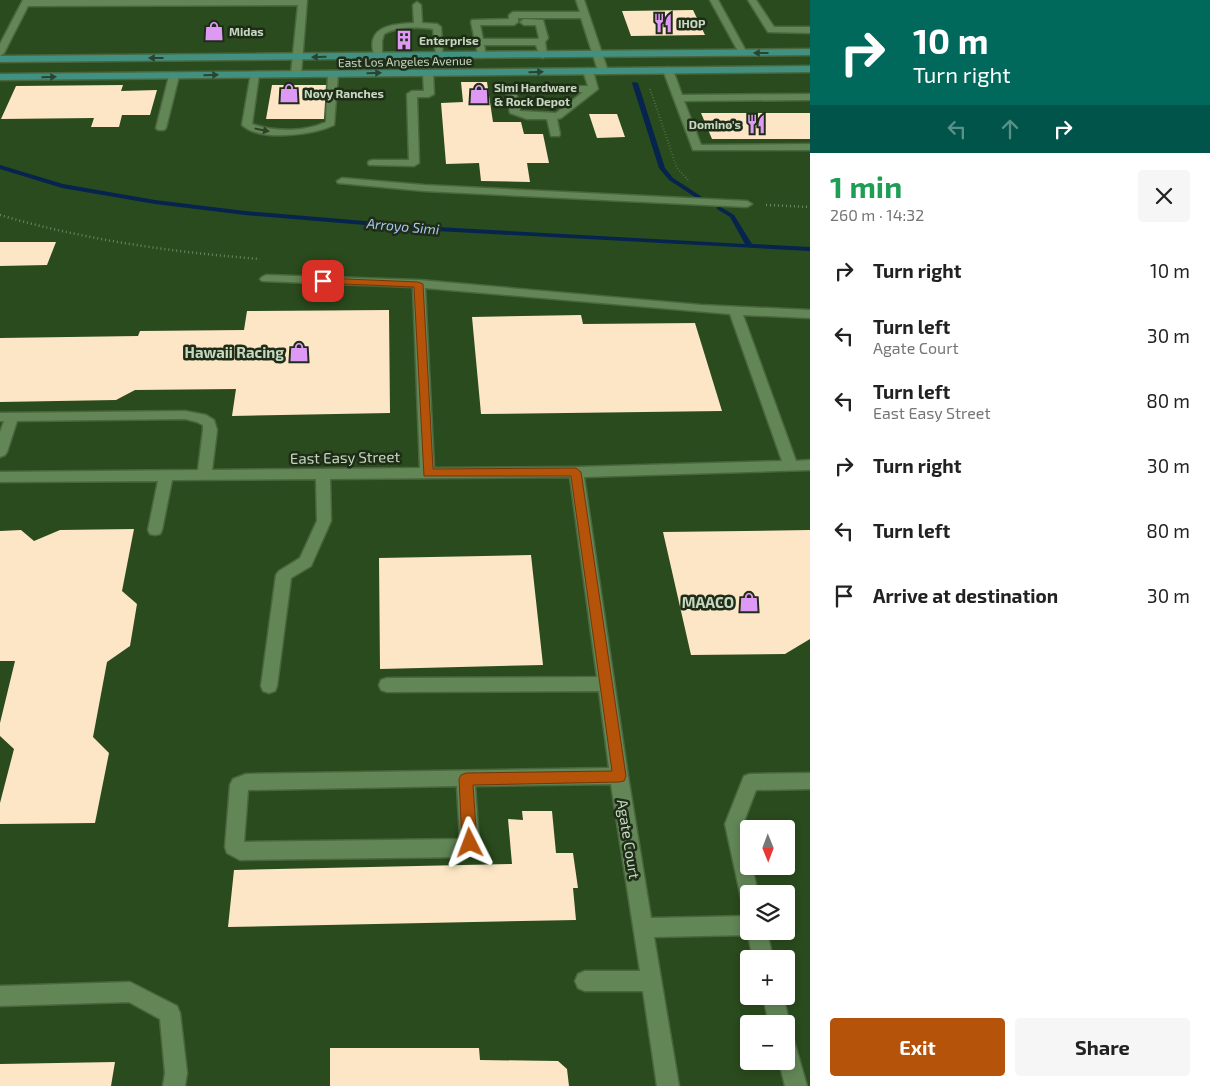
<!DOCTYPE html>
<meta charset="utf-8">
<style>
:root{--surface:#fff;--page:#f6f6f6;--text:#222;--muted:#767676;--accent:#b45309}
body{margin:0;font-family:"Exo 2",sans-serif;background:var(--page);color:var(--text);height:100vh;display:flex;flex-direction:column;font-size:19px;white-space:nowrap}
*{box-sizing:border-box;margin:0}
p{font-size:16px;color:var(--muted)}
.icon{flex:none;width:28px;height:28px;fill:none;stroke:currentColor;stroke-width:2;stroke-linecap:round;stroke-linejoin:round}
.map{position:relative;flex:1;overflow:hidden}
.sheet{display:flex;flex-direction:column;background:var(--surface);width:400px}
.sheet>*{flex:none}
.banner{background:#00695c;color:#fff;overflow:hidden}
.needle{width:32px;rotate:179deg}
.tools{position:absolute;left:740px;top:820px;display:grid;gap:10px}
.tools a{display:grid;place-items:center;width:55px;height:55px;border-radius:5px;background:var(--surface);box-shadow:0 2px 8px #0003;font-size:25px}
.pin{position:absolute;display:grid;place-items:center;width:42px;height:42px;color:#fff;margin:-21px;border-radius:10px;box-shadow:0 2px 8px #0006}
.me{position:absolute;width:55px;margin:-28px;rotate:357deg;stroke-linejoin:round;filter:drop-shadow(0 0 4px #0008)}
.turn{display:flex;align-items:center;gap:18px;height:105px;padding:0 20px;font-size:22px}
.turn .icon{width:65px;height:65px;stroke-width:2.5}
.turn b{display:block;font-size:35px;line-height:42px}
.lanes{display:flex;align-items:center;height:48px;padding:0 20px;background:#0003;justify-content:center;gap:25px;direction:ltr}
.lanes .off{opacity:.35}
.round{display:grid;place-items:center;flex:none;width:52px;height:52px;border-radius:5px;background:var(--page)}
.overview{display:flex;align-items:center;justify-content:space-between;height:85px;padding:0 20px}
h1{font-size:30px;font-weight:700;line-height:38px;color:#1e9e55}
.button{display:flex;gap:10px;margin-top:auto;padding:10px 20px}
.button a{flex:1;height:58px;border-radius:5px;background:var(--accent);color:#fff;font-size:20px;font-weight:700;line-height:58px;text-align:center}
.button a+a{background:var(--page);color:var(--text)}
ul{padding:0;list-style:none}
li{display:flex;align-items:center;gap:15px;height:65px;padding:0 20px}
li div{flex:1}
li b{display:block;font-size:19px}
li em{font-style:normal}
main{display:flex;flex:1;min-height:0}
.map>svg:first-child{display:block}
</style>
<main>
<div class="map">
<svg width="810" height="1086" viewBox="0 0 810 1086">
<rect width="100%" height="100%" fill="#2a4b1d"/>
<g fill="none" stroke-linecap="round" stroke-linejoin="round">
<!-- stream -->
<path fill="#06244e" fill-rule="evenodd" d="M633,82L638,83L665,168L673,178L702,197V199H698L669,180L659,168L632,83Z
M0,165L63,184L155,200L245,211L437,227L745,244L730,217L717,209V207L719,206L734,215L752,244L810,247V251L437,231L245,215L155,204L62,188L0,169Z"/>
</g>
<!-- building -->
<path fill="#fce6c5" d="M693,10L705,35L631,36L622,11Z
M461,82H487L493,122H521L524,134H543L549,163H527L530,182L481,181L479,163L446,164L441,103L463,102Z
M123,85L121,91L157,90L150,115H122L119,127H91L94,118L1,119L16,86Z
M272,85H326L324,119H266Z
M701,113H810V139H712Z
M589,114H617L625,137L597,138Z
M0,242H56L47,265L0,266Z
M389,310L390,413L232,416L236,389L135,390L116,400L0,402V338L138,336L140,331L244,330L247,311Z
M581,315L583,324L695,323L722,411L481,414L472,317Z
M134,529L122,591L137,604L130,646L107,662L93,737L109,753L95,823L0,824V803L14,749L0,736V723L15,661H0V531L21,530L34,541L60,530Z
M810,530V639L785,654L691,655L663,532Z
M531,555L543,665L380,669L379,558Z
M522,811H552L556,853H573L578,888H573L576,920L228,927L234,870L512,864L508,819L523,820Z
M330,1048H479L480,1060L558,1061L567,1069L569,1086H330Z
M115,1062L111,1086H0V1064Z"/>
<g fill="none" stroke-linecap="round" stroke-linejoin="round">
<defs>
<path id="minor" d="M23,0H307L301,74L296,77L291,74L298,5L28,6L4,53L0,56V44Z
M576,0H584L608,71L606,73L603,74L598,71L581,18H518V22L514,25H480L483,39H538L539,38L536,25H524L520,22L524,19L543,20L548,38L545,42L547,55L543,58L540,57L536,45H484L486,55L482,58L478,55L471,22L472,20L509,19V15L513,12H580Z
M710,0H718L747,53L746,55H740L739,53Z
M748,0H756L774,27H810V33L768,32Z
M417,2L421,5L422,23L437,24L441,27L443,58H437L436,56L433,29C417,27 399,26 384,34L382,41V56L381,58H375C364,27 390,24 414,23L413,5Z
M668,67L673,70L682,95L810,94V100L684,101L701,145L810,144V150H693L663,70Z
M588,68L593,71L598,89L561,118L557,119L560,134L559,136H551L547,119H527L510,113L506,91L511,87L588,86L583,71ZM516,92H583L556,113L520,111Z
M428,70L433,73L434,94L429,97H417L419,163L414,166L369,165L368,163L369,161L373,160H409L407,94L412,91H424L423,73Z
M333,71L338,74L334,125C314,135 260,142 242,125L251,73H257L259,75L252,124C275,132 304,132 326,122L328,74Z
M174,73L179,76L166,128L164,130H158L156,128L169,76Z
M342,178L424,185L747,201L752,204L747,207L424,191L338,183L337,181Z
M266,275L419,280L701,305L810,310V318L743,315L796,461L810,460V470L584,477L628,776L651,918L749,916V931H767L773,959H753L748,935L654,937L679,1086H657L643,991H585L578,988L575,981L578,974L585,971H640L611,784L475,786L479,843L473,854L466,857L240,860L227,853L225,847L230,785L233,779L246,774L609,768L599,691L387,692L381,690L379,685L381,680L387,678L597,677L570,477L330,479L331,521L311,566L291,578L277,686L275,691L269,693L263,691L261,686L276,575L279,571L300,558L317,521L316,479L172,480L162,530L160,534L155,535L150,534L148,530L158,481L0,482V472L198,470L203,430V425L197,422L185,419L17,421L7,452L5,455L0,457V432L4,421H0V413L185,411L206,415L214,420L217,430L212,470L420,468L413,287L262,281L260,279L262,277ZM425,288L730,314L782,461L576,467L434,468ZM457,786L460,839L244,842L248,790Z
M810,773V789L756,790L743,824L749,850V866H752L758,894H749V905L742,902L725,824L744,776L750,774Z
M130,982L177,1006L180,1013L187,1073L185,1086H163L165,1073L160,1019L129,1002L0,1006V986Z
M763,996H783L790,1024L787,1031L786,1024H769Z
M786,1038L794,1041L807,1086H785L779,1061H786Z"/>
<path id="major" d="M810,49V55L0,62V56Z
M810,66V72L0,80V74Z"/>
</defs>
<!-- minor casing -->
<use href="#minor" stroke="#4a663e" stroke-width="3"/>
<!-- major casing -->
<use href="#major" stroke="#4a663e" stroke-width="3"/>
<!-- path-far1 -->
<path stroke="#6c8761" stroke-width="2" stroke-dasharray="0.5 2.5" stroke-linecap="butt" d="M650,89L677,168L689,181"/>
<!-- path -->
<path stroke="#6c8761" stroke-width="2.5" stroke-dasharray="1 3" stroke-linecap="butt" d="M766,205L810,207
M0,215C85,240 171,252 260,259"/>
<!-- minor -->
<use href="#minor" fill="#628656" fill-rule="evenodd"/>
<!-- major -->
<use href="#major" fill="#42907f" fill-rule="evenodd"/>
</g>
<!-- one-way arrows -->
<defs><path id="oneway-solid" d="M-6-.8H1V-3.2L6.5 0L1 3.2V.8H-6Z" transform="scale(1.25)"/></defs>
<g fill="#274532">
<use href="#oneway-solid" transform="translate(761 53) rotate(180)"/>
<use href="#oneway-solid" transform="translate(319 57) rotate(179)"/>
<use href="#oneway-solid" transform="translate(156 58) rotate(180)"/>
<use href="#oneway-solid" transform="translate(536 72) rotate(-1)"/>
<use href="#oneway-solid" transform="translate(374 73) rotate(-1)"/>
<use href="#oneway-solid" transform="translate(211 75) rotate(-1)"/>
<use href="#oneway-solid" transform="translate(49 77) rotate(-1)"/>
</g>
<use fill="#2f4228" href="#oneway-solid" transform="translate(262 130) rotate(11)"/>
<!-- route -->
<path fill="#b45309" stroke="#753606" d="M323,278L418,282L423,284L433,469L576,468L581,472L626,776L624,781L619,782L473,785L477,843L475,848L470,850L464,848L462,843L459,779L461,775L466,773L612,771L571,476H424L414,287L320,283V279Z"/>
<!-- icons -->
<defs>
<symbol id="restaurant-bare" viewBox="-9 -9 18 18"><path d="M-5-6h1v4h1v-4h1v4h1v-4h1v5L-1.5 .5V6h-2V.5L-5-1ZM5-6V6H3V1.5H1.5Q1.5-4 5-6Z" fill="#dd99f3" stroke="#1e2c18" stroke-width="2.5" paint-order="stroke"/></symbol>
<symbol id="shop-bare" viewBox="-9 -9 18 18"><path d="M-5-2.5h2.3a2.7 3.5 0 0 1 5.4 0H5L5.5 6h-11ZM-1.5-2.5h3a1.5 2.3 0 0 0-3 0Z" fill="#dd99f3" stroke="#1e2c18" stroke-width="2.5" paint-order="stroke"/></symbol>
<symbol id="building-bare" viewBox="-9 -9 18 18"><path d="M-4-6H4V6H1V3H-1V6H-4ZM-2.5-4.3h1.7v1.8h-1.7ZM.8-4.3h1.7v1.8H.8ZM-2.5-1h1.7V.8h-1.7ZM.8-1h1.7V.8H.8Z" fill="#dd99f3" stroke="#1e2c18" stroke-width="2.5" paint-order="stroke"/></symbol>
</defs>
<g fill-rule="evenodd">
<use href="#restaurant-bare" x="649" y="9" width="28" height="28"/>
<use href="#shop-bare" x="200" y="17" width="28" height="28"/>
<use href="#building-bare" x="390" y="26" width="28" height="28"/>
<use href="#shop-bare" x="275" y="79" width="28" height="28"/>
<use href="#shop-bare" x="465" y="80" width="28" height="28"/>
<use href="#restaurant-bare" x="742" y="110" width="28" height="28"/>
<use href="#shop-bare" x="285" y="338" width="28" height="28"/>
<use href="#shop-bare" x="735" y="588" width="28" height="28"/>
</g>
<g text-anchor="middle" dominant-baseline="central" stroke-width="5" stroke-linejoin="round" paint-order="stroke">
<!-- far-poi labels -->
<g font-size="12" font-weight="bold" fill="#c6d9bf" stroke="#1e2c18" text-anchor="start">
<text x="678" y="23">IHOP</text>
<text x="229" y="31">Midas</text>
<text x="419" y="40">Enterprise</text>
<text x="494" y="87">Simi Hardware<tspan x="494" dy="14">&amp; Rock Depot</tspan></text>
<text x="304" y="93">Novy Ranches</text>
<text x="741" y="124" text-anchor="end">Domino's</text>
</g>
<!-- far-street labels -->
<g font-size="12" fill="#c6d9bf" stroke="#1e2c18">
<text transform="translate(405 61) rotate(-1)">East Los Angeles Avenue</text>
</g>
<!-- far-water labels -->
<g font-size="14" font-style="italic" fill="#a6c4ef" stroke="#1e2c18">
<text transform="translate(403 226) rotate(5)">Arroyo Simi</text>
</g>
<!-- poi labels -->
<g font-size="15" font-weight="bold" fill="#c6d9bf" stroke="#1e2c18" text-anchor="end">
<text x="284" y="352">Hawaii Racing</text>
<text x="734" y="602">MAACO</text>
</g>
<!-- street labels -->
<g font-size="15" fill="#c6d9bf" stroke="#1e2c18">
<text transform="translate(345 457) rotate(-1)">East Easy Street</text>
<text transform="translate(629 839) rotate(81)">Agate Court</text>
</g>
</g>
</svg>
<div class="tools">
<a><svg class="needle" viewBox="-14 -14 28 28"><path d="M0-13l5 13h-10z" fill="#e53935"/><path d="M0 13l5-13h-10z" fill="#767676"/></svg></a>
<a><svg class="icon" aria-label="layers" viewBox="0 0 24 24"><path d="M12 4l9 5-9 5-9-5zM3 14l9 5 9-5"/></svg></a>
<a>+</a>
<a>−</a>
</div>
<div class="pin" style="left:323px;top:281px;background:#d93025"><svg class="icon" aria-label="arrive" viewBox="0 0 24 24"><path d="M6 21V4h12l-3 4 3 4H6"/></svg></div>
<svg class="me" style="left:470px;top:843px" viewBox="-20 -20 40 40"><path d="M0-17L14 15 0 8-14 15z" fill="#b45309" stroke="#fff" stroke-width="4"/></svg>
</div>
<section class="sheet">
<div class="banner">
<div class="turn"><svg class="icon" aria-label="right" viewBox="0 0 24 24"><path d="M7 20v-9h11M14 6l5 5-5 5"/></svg><div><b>10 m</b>Turn right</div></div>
<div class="lanes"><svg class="icon off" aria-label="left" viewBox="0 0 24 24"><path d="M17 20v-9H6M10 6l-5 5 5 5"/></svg><svg class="icon off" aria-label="ahead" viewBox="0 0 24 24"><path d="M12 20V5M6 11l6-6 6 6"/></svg><svg class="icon" aria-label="right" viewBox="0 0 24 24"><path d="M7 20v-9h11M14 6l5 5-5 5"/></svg></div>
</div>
<div class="overview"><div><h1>1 min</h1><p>260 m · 14:32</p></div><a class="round"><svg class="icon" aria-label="close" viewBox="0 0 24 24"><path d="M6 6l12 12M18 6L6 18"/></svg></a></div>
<ul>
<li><svg class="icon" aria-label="right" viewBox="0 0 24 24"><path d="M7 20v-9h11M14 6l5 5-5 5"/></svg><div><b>Turn right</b></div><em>10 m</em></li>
<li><svg class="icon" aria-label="left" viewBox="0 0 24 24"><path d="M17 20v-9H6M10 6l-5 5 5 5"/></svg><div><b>Turn left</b><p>Agate Court</p></div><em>30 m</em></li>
<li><svg class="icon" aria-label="left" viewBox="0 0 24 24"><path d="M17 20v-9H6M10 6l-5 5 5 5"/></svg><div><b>Turn left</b><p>East Easy Street</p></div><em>80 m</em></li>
<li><svg class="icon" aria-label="right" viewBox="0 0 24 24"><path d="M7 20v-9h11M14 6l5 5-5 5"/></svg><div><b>Turn right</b></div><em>30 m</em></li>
<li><svg class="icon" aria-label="left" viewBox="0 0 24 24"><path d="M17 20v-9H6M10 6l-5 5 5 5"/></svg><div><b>Turn left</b></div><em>80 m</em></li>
<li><svg class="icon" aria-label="arrive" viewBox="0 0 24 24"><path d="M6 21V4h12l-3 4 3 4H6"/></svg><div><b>Arrive at destination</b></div><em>30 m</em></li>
</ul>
<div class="button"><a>Exit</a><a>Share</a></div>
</section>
</main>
